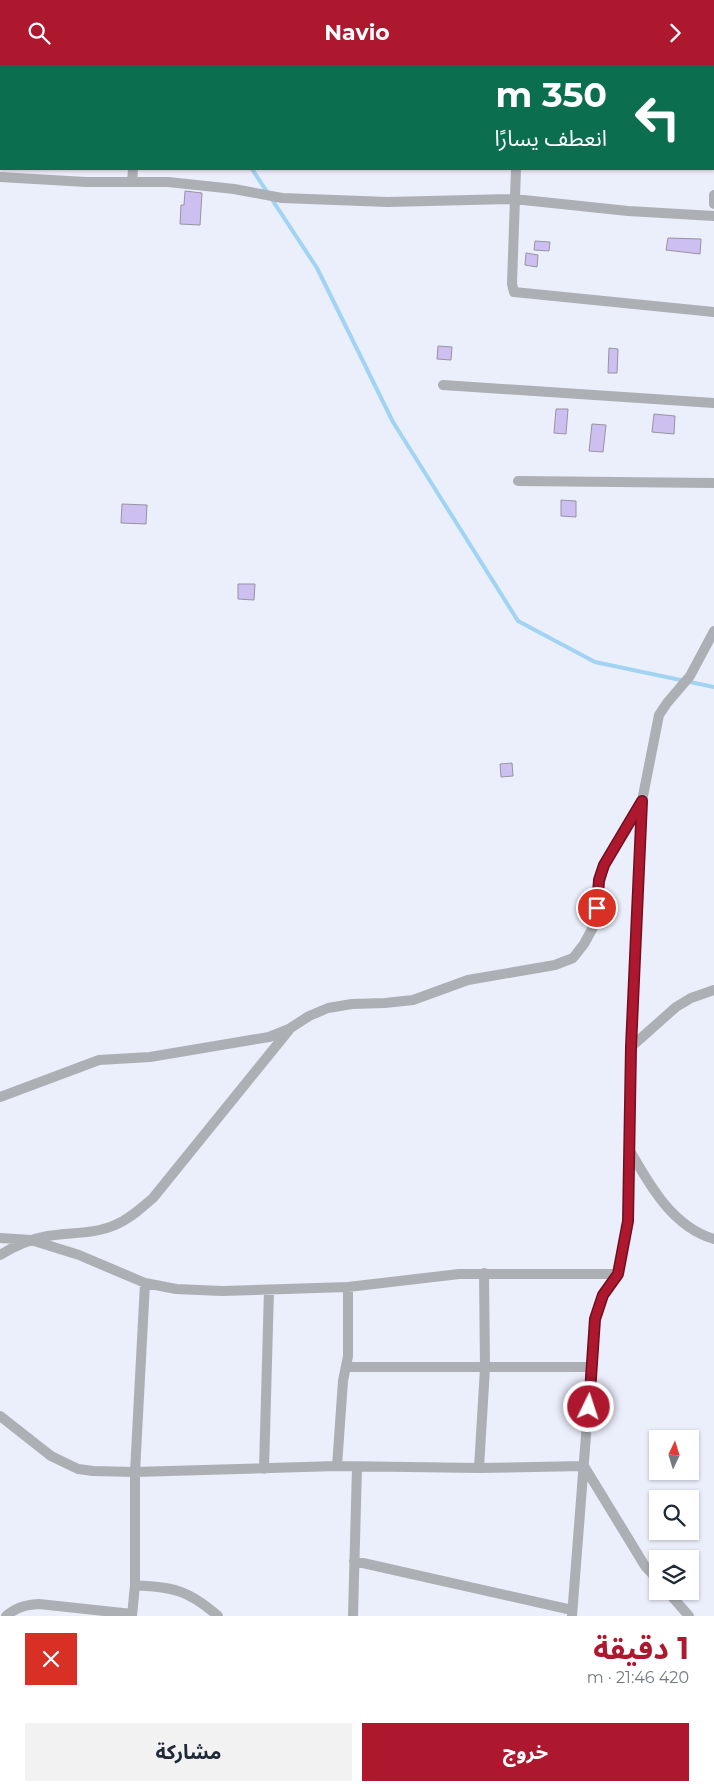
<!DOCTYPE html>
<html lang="ar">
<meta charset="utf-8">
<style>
:root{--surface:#fff;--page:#f2f2f3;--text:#1f2937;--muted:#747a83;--accent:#ad182f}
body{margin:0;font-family:Montserrat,"Noto Sans Arabic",sans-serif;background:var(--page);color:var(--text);direction:rtl;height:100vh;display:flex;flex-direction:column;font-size:19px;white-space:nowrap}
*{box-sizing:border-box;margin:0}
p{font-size:16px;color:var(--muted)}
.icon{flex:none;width:28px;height:28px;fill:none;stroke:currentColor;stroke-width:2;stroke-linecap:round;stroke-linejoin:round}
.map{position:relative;height:1551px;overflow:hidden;direction:ltr}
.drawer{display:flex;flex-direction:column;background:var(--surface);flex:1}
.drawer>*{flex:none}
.top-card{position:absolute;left:0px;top:0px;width:715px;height:105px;box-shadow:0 1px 4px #0004;direction:rtl;background:#0b6e4f;color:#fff;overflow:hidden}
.needle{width:32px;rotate:4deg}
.tools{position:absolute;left:649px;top:1365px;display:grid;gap:10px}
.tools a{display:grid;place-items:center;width:50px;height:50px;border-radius:0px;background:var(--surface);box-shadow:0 1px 4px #0004;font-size:25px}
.pin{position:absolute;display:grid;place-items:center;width:42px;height:42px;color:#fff;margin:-21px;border:2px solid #fff;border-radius:50%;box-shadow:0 1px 5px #0007}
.me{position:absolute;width:55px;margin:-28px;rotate:4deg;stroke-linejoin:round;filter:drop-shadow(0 0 4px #0008)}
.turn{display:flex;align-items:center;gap:18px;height:105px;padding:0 25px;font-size:22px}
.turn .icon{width:65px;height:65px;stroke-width:2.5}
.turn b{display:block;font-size:35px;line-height:42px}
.round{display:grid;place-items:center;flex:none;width:52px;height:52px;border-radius:0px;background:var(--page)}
.head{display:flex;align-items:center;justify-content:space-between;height:85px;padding:0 25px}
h1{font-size:30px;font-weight:700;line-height:38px;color:var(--accent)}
.action{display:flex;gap:10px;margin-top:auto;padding:10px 25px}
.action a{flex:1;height:58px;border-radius:0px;background:var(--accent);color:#fff;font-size:20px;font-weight:700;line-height:58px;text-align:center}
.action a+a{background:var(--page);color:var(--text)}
header{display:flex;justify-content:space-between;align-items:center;height:65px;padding:0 25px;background:var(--accent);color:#fff;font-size:22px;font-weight:700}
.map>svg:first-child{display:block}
</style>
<header><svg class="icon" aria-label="forward" viewBox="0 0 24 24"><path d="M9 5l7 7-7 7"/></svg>Navio<svg class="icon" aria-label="search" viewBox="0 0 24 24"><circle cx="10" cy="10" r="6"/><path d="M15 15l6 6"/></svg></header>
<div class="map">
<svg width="714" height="1551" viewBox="0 0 714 1551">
<rect width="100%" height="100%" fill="#ebeefb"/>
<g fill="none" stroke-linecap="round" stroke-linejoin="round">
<!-- stream -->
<path stroke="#a1d4f2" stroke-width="4" d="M184,0L185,1
M252,104L317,203L393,357L518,556L595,597L714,622"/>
</g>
<!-- building -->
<path fill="#cdc0f0" stroke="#9794a0" d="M185,126L202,128L200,160L180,159L181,140H184Z
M668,173L701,174L700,189L666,185Z
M535,176L550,177L549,186L534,185Z
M526,188L538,190L537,202L525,200Z
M438,281L452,282L451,295L437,294Z
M609,283L618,284L617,308H608Z
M556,344H568L566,369L554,368Z
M654,349L675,351L674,369L652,367Z
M592,359L606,360L603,387L589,386Z
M561,435L576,436V452L561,451Z
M122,439L147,440L146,459L121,458Z
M238,519H255L254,535L238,534Z
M512,698L513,711L501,712L500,699Z"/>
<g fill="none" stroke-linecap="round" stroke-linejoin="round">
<!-- minor -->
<path stroke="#acafb4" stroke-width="10" d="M299,0L300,1
M14,1V0
M429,1V0
M524,1V0
M0,28H1
M516,104L512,219L514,227L714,247
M0,112L86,117H168L234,124L282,133L388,137L514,134L628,146L714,151
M132,117L133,104
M714,130V139
M443,320L714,338
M518,416L714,418
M631,982L676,942L691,933L714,925
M0,1032L99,995L150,992L269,972L289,964L309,951L328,943L352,939L385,938L413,935L468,915L555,900L573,893L584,879L597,855V831L604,800L640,740
M630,1086C650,1121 673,1162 714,1174
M0,1173L31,1175L79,1190L145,1218L176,1224L222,1226L348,1222L459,1209H618
M0,1190C13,1182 27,1175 43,1172C66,1167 93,1170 115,1160C130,1154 141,1143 153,1133L289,965
M346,1302H592
M0,1351L51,1391L78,1404L93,1406L135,1407L337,1401L479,1403L584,1401L645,1501L658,1515
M337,1401L343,1316L348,1291V1222
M479,1403L485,1303L484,1208
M264,1404L269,1225
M354,1496L572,1545
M135,1520C174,1523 187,1524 218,1551
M667,1526L689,1551
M6,1551C17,1542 25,1540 39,1539L132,1549
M132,1551L135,1520V1407L145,1218
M353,1551L357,1402
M572,1551L595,1254L603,1230L618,1209L628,1156L631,982L642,736L659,650L667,638L690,611L714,566"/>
</g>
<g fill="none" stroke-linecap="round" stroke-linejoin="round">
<defs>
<path id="route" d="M589,1342L595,1254L603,1230L618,1209L628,1156L631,982L642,736L604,800L599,815L597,843"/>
</defs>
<!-- route casing -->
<use href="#route" stroke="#70101f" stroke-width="12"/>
<!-- route -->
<use href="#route" stroke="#ad182f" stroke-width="9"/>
</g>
</svg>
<div class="tools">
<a><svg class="needle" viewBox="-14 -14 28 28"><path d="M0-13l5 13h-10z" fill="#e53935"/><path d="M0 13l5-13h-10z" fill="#747a83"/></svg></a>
<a><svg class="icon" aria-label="search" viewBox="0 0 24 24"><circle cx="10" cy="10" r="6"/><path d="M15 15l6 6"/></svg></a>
<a><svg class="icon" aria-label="layers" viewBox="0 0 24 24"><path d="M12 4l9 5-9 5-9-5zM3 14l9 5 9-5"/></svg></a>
</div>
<div class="pin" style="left:597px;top:843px;background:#d93025"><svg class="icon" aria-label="arrive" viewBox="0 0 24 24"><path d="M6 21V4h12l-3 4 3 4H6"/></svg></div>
<svg class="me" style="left:589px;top:1342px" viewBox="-20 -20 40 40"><circle r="17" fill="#ad182f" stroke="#fff" stroke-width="3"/><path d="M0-11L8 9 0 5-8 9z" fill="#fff"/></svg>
<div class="top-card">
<div class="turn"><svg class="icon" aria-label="left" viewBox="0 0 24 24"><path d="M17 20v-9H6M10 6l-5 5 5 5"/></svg><div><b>350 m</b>انعطف يسارًا</div></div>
</div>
</div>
<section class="drawer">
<div class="head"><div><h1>1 دقيقة</h1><p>420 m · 21:46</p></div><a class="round" style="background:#d93025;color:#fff"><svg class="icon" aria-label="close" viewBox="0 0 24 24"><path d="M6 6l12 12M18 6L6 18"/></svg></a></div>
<div class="action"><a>خروج</a><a>مشاركة</a></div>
</section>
